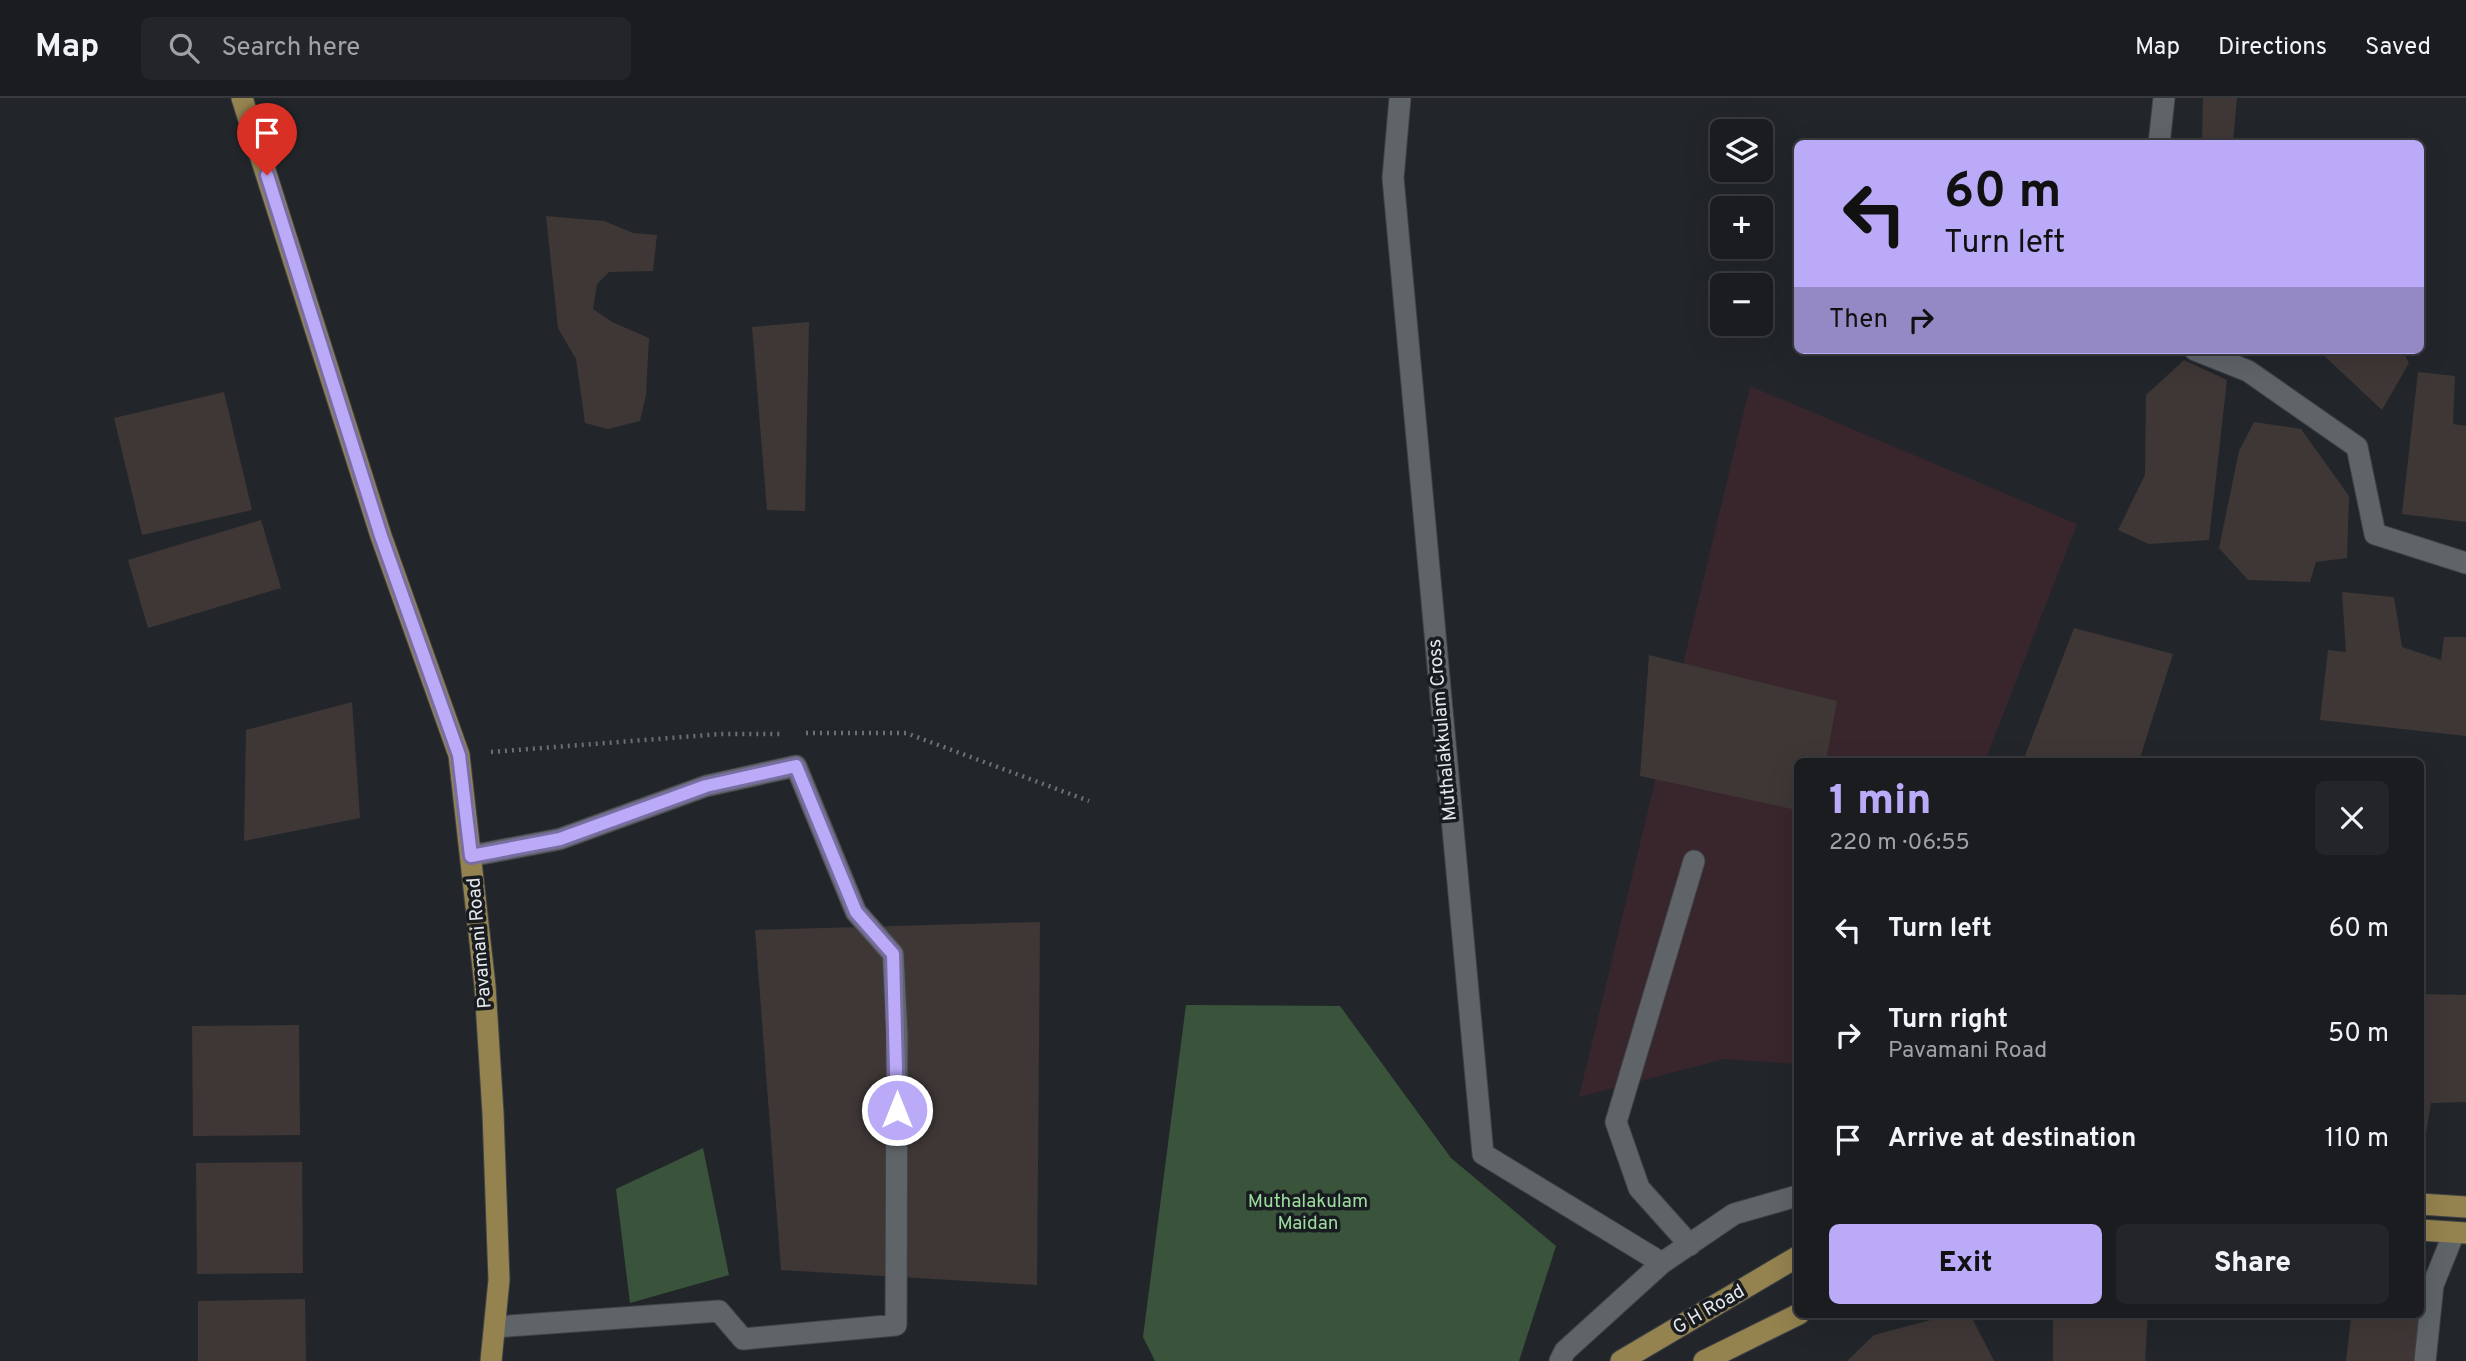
<!DOCTYPE html>
<meta charset="utf-8">
<style>
:root{--surface:#1a1c20;--page:#232529;--text:#f1f3f6;--muted:#9fa1a5;--line:#383a3e;--accent:#baaaf7}
body{margin:0;font-family:Overpass,sans-serif;background:var(--page);color:var(--text);height:100vh;display:flex;flex-direction:column;font-size:26px;white-space:nowrap}
*{box-sizing:border-box;margin:0}
p{font-size:23px;color:var(--muted)}
.icon{flex:none;width:38px;height:38px;fill:none;stroke:currentColor;stroke-width:2;stroke-linecap:round;stroke-linejoin:round}
.map{position:relative;flex:1;overflow:hidden}
.drawer{position:absolute;left:1794px;top:660px;width:630px;height:560px;display:flex;flex-direction:column;background:var(--surface);border-radius:10px;box-shadow:0 7px 28px #0002,0 0 0 2px var(--line)}
.drawer>*{flex:none}
.top-card{position:absolute;left:1794px;top:42px;width:630px;height:214px;border-radius:10px;box-shadow:0 7px 28px #0002,0 0 0 2px var(--line);background:#baaaf7;color:#111;overflow:hidden}
.tools{position:absolute;left:1710px;top:21px;display:grid;gap:14px}
.tools a{display:grid;place-items:center;width:63px;height:63px;border-radius:10px;background:var(--surface);box-shadow:0 7px 28px #0002,0 0 0 2px var(--line);font-size:35px}
.pin{position:absolute;display:grid;place-items:center;width:60px;height:60px;color:#fff;margin:-72px -30px;border-radius:50% 50% 50% 0;rotate:-45deg;box-shadow:0 0 7px #0007}
.pin .icon{rotate:45deg}
.me{position:absolute;width:77px;margin:-38px;rotate:0deg;stroke-linejoin:round;filter:drop-shadow(0 0 5px #0008)}
.turn{display:flex;align-items:center;gap:24px;height:147px;padding:0 35px;font-size:32px}
.turn .icon{width:91px;height:91px;stroke-width:2.5}
.turn b{display:block;font-size:49px;line-height:60px}
.then{display:flex;align-items:center;height:66px;padding:0 35px;background:#0003;gap:14px;font-size:26px}
.round{display:grid;place-items:center;flex:none;width:74px;height:74px;border-radius:10px;background:var(--page)}
.head{display:flex;align-items:center;justify-content:space-between;height:119px;padding:0 35px}
h1{font-size:42px;font-weight:800;line-height:52px;color:var(--accent)}
.button{display:flex;gap:14px;margin-top:auto;padding:14px 35px}
.button a{flex:1;height:80px;border-radius:10px;background:var(--accent);color:#111;font-size:28px;font-weight:800;line-height:80px;text-align:center}
.button a+a{background:var(--page);color:var(--text)}
ul{padding:0;list-style:none}
li{display:flex;align-items:center;gap:21px;height:105px;padding:0 35px}
li div{flex:1}
li b{display:block;font-size:26px}
li em{font-style:normal}
header{display:flex;align-items:center;gap:42px;box-sizing:border-box;height:98px;padding:0 35px;background:var(--surface);border-bottom:2px solid var(--line)}
header strong{font-size:33px}
nav{display:flex;gap:38px;margin-inline-start:auto;font-size:24px}
.search{width:490px;height:63px;background:var(--page);display:flex;align-items:center;gap:18px;box-sizing:border-box;padding:0 24px;border-radius:10px;color:var(--muted);font-size:26px}
.map>svg:first-child{display:block}
</style>
<header>
<strong>Map</strong>
<div class="search"><svg class="icon" aria-label="search" viewBox="0 0 24 24"><circle cx="10" cy="10" r="6"/><path d="M15 15l6 6"/></svg>Search here</div>
<nav><a>Map</a><a>Directions</a><a>Saved</a></nav>
</header>
<div class="map">
<svg width="2466" height="1263" viewBox="0 0 2466 1263">
<rect width="100%" height="100%" fill="#22262a"/>
<!-- commercial -->
<path fill="#39262d" d="M1750,288L2077,426L1985,663H1797V966L1724,961L1579,999Z"/>
<!-- green -->
<path fill="#3a543b" d="M1186,907L1340,908L1451,1060L1556,1148L1519,1263H1155L1143,1239Z
M703,1050L729,1177L630,1205L616,1091Z"/>
<!-- building -->
<path fill="#3e3736" d="M2203,0H2237L2233,43L2202,41Z
M546,118L604,123L633,135L657,137L653,173L609,174L597,186L593,211L612,224L649,240L646,297L640,323L608,331L585,325L576,261L558,230Z
M809,224L805,413L767,412L752,229Z
M2318,252H2402L2409,265L2382,312Z
M2184,262L2227,282L2209,442L2149,446L2118,432L2145,377L2146,297Z
M2418,274L2455,278L2453,326L2466,328V424L2402,416Z
M224,294L252,412L142,437L114,320Z
M2254,324L2301,331L2349,398L2347,460L2316,464L2310,484L2248,482L2219,450L2239,353Z
M261,422L281,490L148,530L128,462Z
M2342,494L2394,499L2402,549L2441,562L2444,539H2466V638L2320,622L2328,552L2346,554Z
M2074,530L2173,556L2139,663H2023Z
M1649,557L1837,603L1826,663H1797V712L1640,678Z
M352,604L360,720L244,743L246,632Z
M1040,824L1037,1187L781,1172L755,832Z
M2420,896L2466,897V1004L2431,1005L2426,1035H2420Z
M299,927L300,1037L193,1038L192,928Z
M302,1064L303,1175L197,1176L196,1065Z
M305,1201L306,1263H198V1203Z
M1953,1216H1970L1994,1263H1847L1874,1237Z
M2053,1216H2148L2145,1263H2053Z
M2427,1216L2420,1263H2346L2351,1218Z"/>
<g fill="none" stroke-linecap="round" stroke-linejoin="round">
<defs>
<path id="minor" d="M1400,0L1393,80L1483,1056L1662,1165
M2159,46L2164,0
M2195,252L2248,273L2357,349L2375,436L2466,465
M471,758L560,741L706,688L796,668L856,814L893,856L897,937L896,1227L743,1241L719,1213L495,1229
M1690,1147L1639,1090L1616,1024L1694,763
M1560,1263L1565,1253L1662,1165L1734,1116L1797,1098
M2425,1263L2433,1187L2454,1135"/>
<path id="major" d="M242,0L381,438L459,657L485,888L493,1015L499,1182L491,1263
M2420,1106L2466,1109
M2420,1132L2466,1135
M1621,1263L1797,1159
M1704,1263L1799,1216"/>
</defs>
<!-- minor casing -->
<use href="#minor" stroke="#3f4346" stroke-width="23"/>
<!-- major casing -->
<use href="#major" stroke="#3f4346" stroke-width="23"/>
<!-- path -->
<path stroke="#6c7073" stroke-width="4.5" stroke-dasharray="2 5" stroke-linecap="butt" d="M806,635H906L1089,703
M491,654L721,636H783"/>
<!-- minor -->
<use href="#minor" stroke="#5f6469" stroke-width="21"/>
<!-- major -->
<use href="#major" stroke="#94834f" stroke-width="21"/>
</g>
<g fill="none" stroke-linecap="round" stroke-linejoin="round">
<defs>
<path id="route" d="M267,77L381,438L459,657L471,758L560,741L706,688L796,668L856,814L893,856L897,1012"/>
</defs>
<!-- route casing -->
<use href="#route" stroke="#796ea1" stroke-width="18"/>
<!-- route -->
<use href="#route" stroke="#baaaf7" stroke-width="12"/>
</g>
<g text-anchor="middle" dominant-baseline="central" stroke-width="7" stroke-linejoin="round" paint-order="stroke">
<!-- street labels -->
<g font-size="19" fill="#e5e8eb" stroke="#181c20">
<text transform="translate(1443 632) rotate(-95)">Muthalakkulam Cross</text>
<text transform="translate(480 845) rotate(-95)">Pavamani Road</text>
<text transform="translate(1709 1212) rotate(-30)">G H Road</text>
</g>
<!-- park labels -->
<g font-size="19" fill="#9ddc9e" stroke="#181c20">
<text x="1308" y="1104">Muthalakulam<tspan x="1308" dy="22">Maidan</tspan></text>
</g>
</g>
</svg>
<div class="tools">
<a><svg class="icon" aria-label="layers" viewBox="0 0 24 24"><path d="M12 4l9 5-9 5-9-5zM3 14l9 5 9-5"/></svg></a>
<a>+</a>
<a>−</a>
</div>
<div class="pin" style="left:267px;top:77px;background:#d93025"><svg class="icon" aria-label="arrive" viewBox="0 0 24 24"><path d="M6 21V4h12l-3 4 3 4H6"/></svg></div>
<svg class="me" style="left:897px;top:1012px" viewBox="-20 -20 40 40"><circle r="17" fill="#baaaf7" stroke="#fff" stroke-width="3"/><path d="M0-11L8 9 0 5-8 9z" fill="#fff"/></svg>
<div class="top-card">
<div class="turn"><svg class="icon" aria-label="left" viewBox="0 0 24 24"><path d="M17 20v-9H6M10 6l-5 5 5 5"/></svg><div><b>60 m</b>Turn left</div></div>
<div class="then">Then<svg class="icon" aria-label="right" viewBox="0 0 24 24"><path d="M7 20v-9h11M14 6l5 5-5 5"/></svg></div>
</div>
<section class="drawer">
<div class="head"><div><h1>1 min</h1><p>220 m · 06:55</p></div><a class="round"><svg class="icon" aria-label="close" viewBox="0 0 24 24"><path d="M6 6l12 12M18 6L6 18"/></svg></a></div>
<ul>
<li><svg class="icon" aria-label="left" viewBox="0 0 24 24"><path d="M17 20v-9H6M10 6l-5 5 5 5"/></svg><div><b>Turn left</b></div><em>60 m</em></li>
<li><svg class="icon" aria-label="right" viewBox="0 0 24 24"><path d="M7 20v-9h11M14 6l5 5-5 5"/></svg><div><b>Turn right</b><p>Pavamani Road</p></div><em>50 m</em></li>
<li><svg class="icon" aria-label="arrive" viewBox="0 0 24 24"><path d="M6 21V4h12l-3 4 3 4H6"/></svg><div><b>Arrive at destination</b></div><em>110 m</em></li>
</ul>
<div class="button"><a>Exit</a><a>Share</a></div>
</section>
</div>
